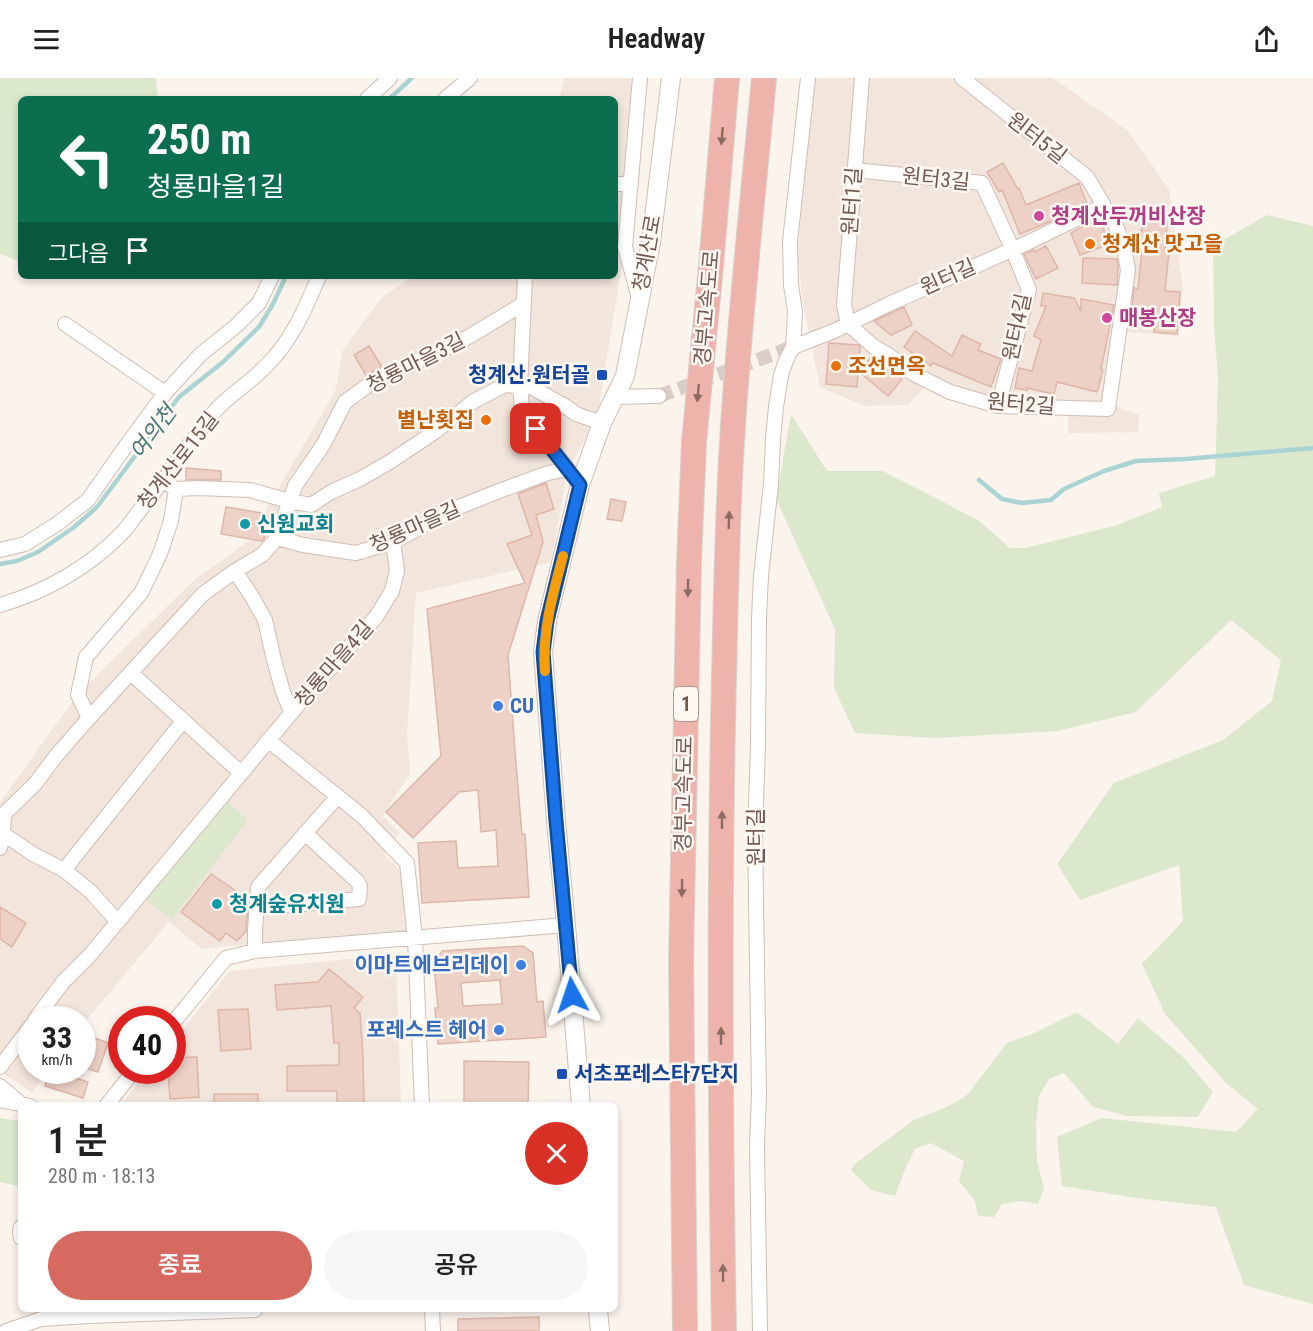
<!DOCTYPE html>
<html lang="ko">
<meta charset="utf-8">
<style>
:root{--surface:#fff;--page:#f6f6f6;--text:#222;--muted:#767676;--accent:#d66a60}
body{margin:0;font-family:"Roboto Condensed","Noto Sans KR",sans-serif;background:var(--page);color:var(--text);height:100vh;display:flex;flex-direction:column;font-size:22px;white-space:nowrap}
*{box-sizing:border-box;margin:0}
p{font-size:20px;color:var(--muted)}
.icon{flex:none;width:33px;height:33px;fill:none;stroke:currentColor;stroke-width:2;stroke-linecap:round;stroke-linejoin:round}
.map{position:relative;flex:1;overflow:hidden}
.panel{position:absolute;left:18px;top:1024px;width:600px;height:210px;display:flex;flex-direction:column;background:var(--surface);border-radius:9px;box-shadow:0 3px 9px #0003}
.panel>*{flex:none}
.top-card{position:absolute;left:18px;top:18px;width:600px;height:183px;border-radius:9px;box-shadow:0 3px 9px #0003;background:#0b6e4f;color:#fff;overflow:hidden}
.speed{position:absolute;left:18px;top:928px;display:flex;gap:12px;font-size:30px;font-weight:700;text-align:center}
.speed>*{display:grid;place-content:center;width:78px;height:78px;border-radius:50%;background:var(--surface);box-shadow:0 3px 9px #0003;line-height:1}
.speed small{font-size:15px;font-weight:400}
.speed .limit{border:9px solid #d22;background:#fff;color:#111}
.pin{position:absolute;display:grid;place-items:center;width:51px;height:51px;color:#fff;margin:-26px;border-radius:12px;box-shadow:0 3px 9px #0006}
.me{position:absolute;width:66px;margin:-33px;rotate:355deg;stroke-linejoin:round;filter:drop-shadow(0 0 4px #0008)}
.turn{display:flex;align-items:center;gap:21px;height:126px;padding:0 30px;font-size:27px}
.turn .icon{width:78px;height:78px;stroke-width:2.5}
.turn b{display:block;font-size:42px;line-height:51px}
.then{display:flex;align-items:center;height:57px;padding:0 30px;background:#0003;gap:12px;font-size:22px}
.round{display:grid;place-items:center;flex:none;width:63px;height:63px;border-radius:32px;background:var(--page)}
.overview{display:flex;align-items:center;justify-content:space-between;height:102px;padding:0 30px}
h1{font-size:36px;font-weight:600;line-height:45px}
.button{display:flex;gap:12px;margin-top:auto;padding:12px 30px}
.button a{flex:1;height:69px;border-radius:36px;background:var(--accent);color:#fff;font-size:24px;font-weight:600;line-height:69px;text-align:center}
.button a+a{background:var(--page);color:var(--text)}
header{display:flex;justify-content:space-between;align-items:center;height:78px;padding:0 30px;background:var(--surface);font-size:27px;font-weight:600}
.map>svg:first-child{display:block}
</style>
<header><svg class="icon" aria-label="menu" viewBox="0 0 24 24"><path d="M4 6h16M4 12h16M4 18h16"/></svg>Headway<svg class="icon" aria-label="share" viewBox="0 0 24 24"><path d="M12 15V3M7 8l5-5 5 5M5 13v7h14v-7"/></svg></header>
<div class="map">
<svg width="1313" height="1253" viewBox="0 0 1313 1253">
<rect width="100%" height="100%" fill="#fbf4ed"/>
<!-- residential -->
<path fill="#f2e5dc" d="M565,0H640L625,169L597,340L568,391L551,484L416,515L407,656L410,695L383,738L400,755L384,776L403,795L406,855L261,865L202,871L169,844L83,946L82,942H32V993H46L32,1015L0,993V724L78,616L194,502L250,462L273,419L335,314L343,272L382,219L414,198H615V21H559Z
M813,0H1053L1127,52L1169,111L1183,209L1179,258L1123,254L1112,327L1139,337L1138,354L1068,355V333L993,332L927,307L908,327L864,328L820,309L804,230L798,183L805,72Z
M396,876L401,1027L119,1028L148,993H172L173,963L230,893Z"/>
<!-- green -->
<path fill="#dbe8cc" d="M0,0H156L158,21H21V184L0,176Z
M1267,137L1313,148V1226L1244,1207L1216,1129L1136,1120L1062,1108L1057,1059L1102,1040L1236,1054L1258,1031L1226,1005L1165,936L1142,886L1183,843L1179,787L1080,822L1057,786L1114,705L1223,662L1272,623L1281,582L1231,542L1136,634L1058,653L935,660L855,655L834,610L835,551L776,421L791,336L827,393H883L978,442L1010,470H1025L1117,447L1162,429L1159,415L1215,398L1218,301L1214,247L1213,168Z
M224,721L248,742L172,841L146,822Z
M1077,934L1118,966L1138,940L1183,979L1213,1014L1198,1039L1127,1038L1093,1029L1064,995L1049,1001L1039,1018L1036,1045L1037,1084L1044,1109L1038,1126L1021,1123L1002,1126L994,1139L978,1138L975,1123L959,1103L964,1083L931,1065L915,1071L905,1091L895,1118L871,1112L851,1092L856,1085L914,1042L949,1028L967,1017L1007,965L1037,954Z
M0,1040L21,1043V1109L0,1104Z"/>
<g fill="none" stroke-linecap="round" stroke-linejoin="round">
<!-- stream -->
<path stroke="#aad3d4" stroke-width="4.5" d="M389,21L412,0
M979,402L1002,421L1022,425L1051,422L1064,411L1104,393L1136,383L1186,381L1313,370
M0,486L17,483L38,474L73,450L97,429L179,319L223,284L259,249L273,226L286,198"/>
</g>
<!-- building -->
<path fill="#edd1c7" stroke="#deb6a9" stroke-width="1.5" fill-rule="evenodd" d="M1003,85L1018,111L1019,110L1026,127L1079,105L1087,126L1049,144L1020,156L1002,112L999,114L987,94Z
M1094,142L1095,144L1100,142L1109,166L1080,177L1071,155Z
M1142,143L1167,145L1165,174H1169L1165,213L1180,214L1177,256L1154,254L1155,235L1132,233L1134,210L1138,211L1143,162H1141Z
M1046,168L1058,190L1036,201L1024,176L1034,172L1035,174Z
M1083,180L1117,181L1118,189L1117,207L1082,205Z
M1043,215L1074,220L1081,233V221L1114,227L1101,291L1103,292L1097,314L1057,304L1054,316L1027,310V312L1015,310L1019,290L1032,293L1041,262L1034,258L1046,228H1041Z
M904,229L912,247L891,257L874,243Z
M915,253L952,278L962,257L981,266L978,272L1001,281L991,309L933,285L931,288L904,269Z
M829,265L859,267L860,269L857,309L826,306Z
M369,268L382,289L366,297L354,277Z
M872,278L881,283L902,301L888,318L859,294Z
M186,390L221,393V402H186Z
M546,405L554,431L536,437L543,464L508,577L515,674L522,756H525L529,819L422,825L418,765L456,763L458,790L498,788L496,752L481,754L478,712L459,714L413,760L386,734L441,678L427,531L525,505L507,466L532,457L518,416Z
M611,421L626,424L622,443L607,441Z
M226,429L268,436L264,461L262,463L221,456Z
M211,796L236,813L248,827L246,853L237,863L226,855L220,863L181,834Z
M0,829L26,845L12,869L0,861Z
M523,868L533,875L537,924L543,923L546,959L438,966L435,930H438L434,886L442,873ZM500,902L502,926L463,928L461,905Z
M329,891L363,919L354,930L360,935L363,978L364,1028H337V1013H287V988L339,987V965H334L331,928L277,932L275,907L318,904Z
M248,931L251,971L221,973L218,932Z
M92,959L108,965L98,994L82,989Z
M197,979L199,1019L170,1021L168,993H172V980Z
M464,983L529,984L528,1028H464Z
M50,993H54L88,1004L83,1020L45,1008Z
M214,1016H258V1028H214Z
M539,1239V1253H458V1241Z"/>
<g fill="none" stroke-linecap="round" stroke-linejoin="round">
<!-- street-tunnel -->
<path stroke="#d9cdc6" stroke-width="14" stroke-dasharray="14 7" stroke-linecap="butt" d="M659,318L793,269"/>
<defs>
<path id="street" d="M862,0L844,227L848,246L873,268L888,277L914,296L950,314L998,328L1108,331L1128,192L1124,169L1116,148L1087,99L962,0
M367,21L390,0
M445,21L470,0
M855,92L982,105L1012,170L1029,212L998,328
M615,106H631
M525,198L520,308L522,330L571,395
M639,220L625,169L640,0
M65,246L165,315
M793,269L834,253L889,226L1027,165L1103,128
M615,319L659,318
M164,403L176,411L197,410L250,412L289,423L311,427L331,414L360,401L388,385L436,353L474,323L505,307L531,309L565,328L576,336L602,345
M277,460L303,467L356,475L393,464L454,431L499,413L548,395L568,391
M0,472L25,466L57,446L88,422L123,372L165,315L201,276L236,248L259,225L272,198
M235,493L251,517L265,542L274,582L283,614L291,634
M0,527C46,514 91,488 124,453C130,446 135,438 141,431C167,399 189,365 215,333C229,317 248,306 263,291C290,266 305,232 319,198
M131,595L241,695
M89,640L78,617L86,579L141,515L160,476L171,443L176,411
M268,662L362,738L407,785L415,860L422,1028
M2,755L33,776L64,792L90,813L117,843
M0,770L5,735L35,706L56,678L89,640L203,516L235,493L262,477L277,460L295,408L323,367L345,324L375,302L442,272L470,258L523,226
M64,792L183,643
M256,830L359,821L360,808L357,803L305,755
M255,873V852L258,809L338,718
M35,942L63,904L90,877L308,615L376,539L392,513L397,493L393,464
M172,946L226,880L255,873L566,847
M0,989L32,947
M0,1008L20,1025
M0,1022L30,1028
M106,1028L134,993
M21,1149L20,1154L21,1160
M432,1232L433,1253
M6,1253L41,1241L89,1238L255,1232
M760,1253L757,1068L759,1016L755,756L758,667L759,540L761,498L771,406L773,361L776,329L781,297L787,280L793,269L795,233L791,207L790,163L808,0"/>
<path id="secondary" d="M581,1028L566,847L556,743L543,574L547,543L580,407L602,345L625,298L651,164L671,0
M598,1232L600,1253"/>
<path id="highway" d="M685,1253L681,884L689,484L694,364L711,188L727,0
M724,1253C720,1035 719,816 724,597C726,520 727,442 732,364C739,243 753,121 764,0"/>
</defs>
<!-- street casing -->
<use href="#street" stroke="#cfbdb5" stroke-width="16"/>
<!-- secondary casing -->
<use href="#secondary" stroke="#d1bdb3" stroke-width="20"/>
<!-- highway casing -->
<use href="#highway" stroke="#d8d1ce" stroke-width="26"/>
<!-- street -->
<use href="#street" stroke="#fff" stroke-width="14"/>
<!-- secondary -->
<use href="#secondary" stroke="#fff" stroke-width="18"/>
<!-- highway -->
<use href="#highway" stroke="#eeb3ab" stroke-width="24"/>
</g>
<!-- one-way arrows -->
<defs><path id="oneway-solid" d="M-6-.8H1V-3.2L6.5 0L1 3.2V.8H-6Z" transform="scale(1.5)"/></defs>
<g fill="#8c6b63">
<use href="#oneway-solid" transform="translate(722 58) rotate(95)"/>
<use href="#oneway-solid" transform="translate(698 315) rotate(96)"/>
<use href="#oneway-solid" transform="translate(729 442) rotate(-88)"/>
<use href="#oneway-solid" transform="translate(688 510) rotate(91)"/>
<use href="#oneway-solid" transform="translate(722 742) rotate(-90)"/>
<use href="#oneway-solid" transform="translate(682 810) rotate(91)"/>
<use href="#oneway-solid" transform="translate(721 958) rotate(-90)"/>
<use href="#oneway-solid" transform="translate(723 1195) rotate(-91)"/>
</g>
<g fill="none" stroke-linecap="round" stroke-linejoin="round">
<defs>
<path id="route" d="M536,351L580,407L547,543L543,574L556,743L572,917"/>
</defs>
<!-- route casing -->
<use href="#route" stroke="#114b97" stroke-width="15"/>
<!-- route -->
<use href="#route" stroke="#1a73e8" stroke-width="10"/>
<!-- slow -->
<path stroke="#f59e0b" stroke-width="10" d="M545,593C542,554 553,515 563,478"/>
</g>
<!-- markers -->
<g fill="#d1479c" stroke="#fef8f3" stroke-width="2">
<circle cx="1039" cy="138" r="6"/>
<circle cx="1107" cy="240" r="6"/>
</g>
<g fill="#e8710a" stroke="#fef8f3" stroke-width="2">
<circle cx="1090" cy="166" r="6"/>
<circle cx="836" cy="288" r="6"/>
<circle cx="486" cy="342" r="6"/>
</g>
<g fill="#1a4fb4" stroke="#fef8f3" stroke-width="2">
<rect x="596" y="291" width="12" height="12" rx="3"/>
<rect x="556" y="990" width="12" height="12" rx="3"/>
</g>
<g fill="#0f9aa8" stroke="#fef8f3" stroke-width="2">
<circle cx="245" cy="446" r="6"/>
<circle cx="217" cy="826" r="6"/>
</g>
<g fill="#3f7fe0" stroke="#fef8f3" stroke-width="2">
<circle cx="498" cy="628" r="6"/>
<circle cx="521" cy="887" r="6"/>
<circle cx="499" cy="952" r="6"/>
</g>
<g text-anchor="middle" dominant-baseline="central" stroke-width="5" stroke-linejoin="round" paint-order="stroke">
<!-- shield labels -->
<rect fill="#fef8f3" stroke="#9d8982" stroke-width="1.5" x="674" y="609" width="24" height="34" rx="4.5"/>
<g font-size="20" font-weight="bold" fill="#745951">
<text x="686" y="626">1</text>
</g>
<!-- street labels -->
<g font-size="21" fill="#745951" stroke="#fef8f3">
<text transform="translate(1037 60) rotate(38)">원터5길</text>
<text transform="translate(936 101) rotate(6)">원터3길</text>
<text transform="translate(852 123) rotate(-86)">원터1길</text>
<text transform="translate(647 175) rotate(-80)">청계산로</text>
<text transform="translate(948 199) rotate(-24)">원터길</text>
<text transform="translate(707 230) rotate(-85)">경부고속도로</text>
<text transform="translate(1017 249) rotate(-78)">원터4길</text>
<text transform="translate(416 285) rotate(-27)">청룡마을3길</text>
<text transform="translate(1021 326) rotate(5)">원터2길</text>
<text transform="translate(178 383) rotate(-52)">청계산로15길</text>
<text transform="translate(415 449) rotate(-24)">청룡마을길</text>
<text transform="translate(334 586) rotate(-49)">청룡마을4길</text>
<text transform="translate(684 716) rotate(-89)">경부고속도로</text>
<text transform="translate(756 759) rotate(-90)">원터길</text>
</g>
<!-- hotel labels -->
<g font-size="21" font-weight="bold" fill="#b23c85" stroke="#fef8f3" text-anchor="start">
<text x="1051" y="138">청계산두꺼비산장</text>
<text x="1119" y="240">매봉산장</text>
</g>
<!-- food labels -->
<g font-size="21" font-weight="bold" fill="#c56008" stroke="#fef8f3" text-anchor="start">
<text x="1102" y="166">청계산 맛고을</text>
<text x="848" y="288">조선면옥</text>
<text x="474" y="342" text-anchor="end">별난횟집</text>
</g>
<!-- transit labels -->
<g font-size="21" font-weight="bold" fill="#164399" stroke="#fef8f3" text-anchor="end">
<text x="590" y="297">청계산.원터골</text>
<text x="574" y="996" text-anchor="start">서초포레스타7단지</text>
</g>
<!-- culture labels -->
<g font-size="21" font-weight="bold" fill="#0d838f" stroke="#fef8f3" text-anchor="start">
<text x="257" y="446">신원교회</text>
<text x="229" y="826">청계숲유치원</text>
</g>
<!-- shop labels -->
<g font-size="21" font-weight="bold" fill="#366cbe" stroke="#fef8f3" text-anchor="end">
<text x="510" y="628" text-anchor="start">CU</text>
<text x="509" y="887">이마트에브리데이</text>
<text x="487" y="952">포레스트 헤어</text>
</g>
<!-- water labels -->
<g font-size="22" font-style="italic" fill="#467677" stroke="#fef8f3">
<text transform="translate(153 354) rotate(-53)">여의천</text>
</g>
</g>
</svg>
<div class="speed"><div>33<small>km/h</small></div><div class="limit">40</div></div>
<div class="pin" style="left:536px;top:351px;background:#d93025"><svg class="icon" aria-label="arrive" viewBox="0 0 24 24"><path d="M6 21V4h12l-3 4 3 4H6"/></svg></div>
<svg class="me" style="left:572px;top:917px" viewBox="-20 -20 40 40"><path d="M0-17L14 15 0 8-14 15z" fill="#1a73e8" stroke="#fff" stroke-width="4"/></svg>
<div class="top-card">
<div class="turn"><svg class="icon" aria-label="left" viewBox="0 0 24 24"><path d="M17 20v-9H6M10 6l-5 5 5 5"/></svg><div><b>250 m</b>청룡마을1길</div></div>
<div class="then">그다음<svg class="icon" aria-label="arrive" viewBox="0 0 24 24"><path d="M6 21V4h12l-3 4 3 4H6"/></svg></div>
</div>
<section class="panel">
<div class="overview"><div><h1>1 분</h1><p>280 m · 18:13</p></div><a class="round" style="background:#d93025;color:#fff"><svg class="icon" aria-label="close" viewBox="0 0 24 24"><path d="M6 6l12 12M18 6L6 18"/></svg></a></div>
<div class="button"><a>종료</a><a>공유</a></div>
</section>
</div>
